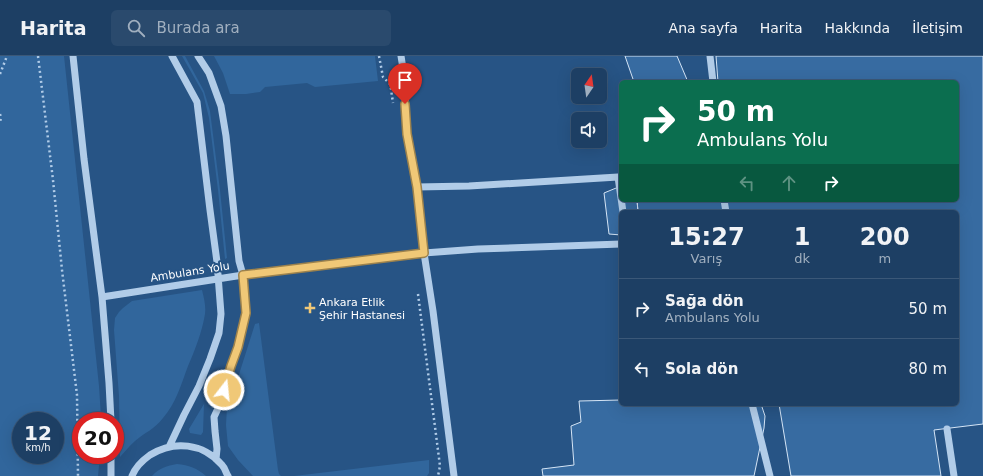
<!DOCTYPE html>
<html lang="tr">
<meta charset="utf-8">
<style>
:root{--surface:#1d3f64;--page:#2a4a6d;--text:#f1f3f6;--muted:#a0afbf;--line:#3b5878}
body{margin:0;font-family:"DejaVu Sans",sans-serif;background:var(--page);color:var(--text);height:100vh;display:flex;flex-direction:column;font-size:15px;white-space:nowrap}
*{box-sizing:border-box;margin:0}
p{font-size:13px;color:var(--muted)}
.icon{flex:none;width:22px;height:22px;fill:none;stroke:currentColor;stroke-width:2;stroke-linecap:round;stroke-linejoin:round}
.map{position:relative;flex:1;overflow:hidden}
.panel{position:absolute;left:619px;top:154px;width:340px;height:196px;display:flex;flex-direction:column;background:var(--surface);border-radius:6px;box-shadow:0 4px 16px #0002,0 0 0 1px var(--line)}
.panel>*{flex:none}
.guide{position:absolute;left:619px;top:24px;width:340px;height:122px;border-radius:6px;box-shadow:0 4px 16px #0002,0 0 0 1px var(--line);background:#0b6e4f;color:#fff;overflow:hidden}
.needle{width:26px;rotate:13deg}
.tools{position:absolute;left:571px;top:12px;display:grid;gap:8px}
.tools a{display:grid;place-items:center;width:36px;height:36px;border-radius:6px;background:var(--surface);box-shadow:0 4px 16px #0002,0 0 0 1px var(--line);font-size:20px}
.speed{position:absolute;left:12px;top:356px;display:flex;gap:8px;font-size:20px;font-weight:700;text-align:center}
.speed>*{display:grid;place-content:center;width:52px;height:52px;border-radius:50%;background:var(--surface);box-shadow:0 4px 16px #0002,0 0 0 1px var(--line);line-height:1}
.speed small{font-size:10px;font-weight:400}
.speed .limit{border:6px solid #d22;background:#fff;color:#111}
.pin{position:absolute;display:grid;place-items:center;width:34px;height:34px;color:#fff;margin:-41px -17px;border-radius:50% 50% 50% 0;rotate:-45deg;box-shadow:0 0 4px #0007}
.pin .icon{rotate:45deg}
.me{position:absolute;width:44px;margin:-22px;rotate:16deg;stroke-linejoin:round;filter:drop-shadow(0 0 3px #0008)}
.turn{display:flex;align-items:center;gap:14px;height:84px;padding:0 12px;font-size:18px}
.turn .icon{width:52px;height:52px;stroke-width:2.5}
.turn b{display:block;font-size:28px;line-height:34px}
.lanes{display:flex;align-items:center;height:38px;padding:0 12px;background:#0003;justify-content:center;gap:20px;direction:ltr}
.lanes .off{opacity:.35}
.eta{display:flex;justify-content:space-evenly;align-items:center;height:68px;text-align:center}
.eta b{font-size:24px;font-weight:600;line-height:28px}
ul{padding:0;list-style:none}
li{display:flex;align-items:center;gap:12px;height:60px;padding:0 12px;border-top:1px solid var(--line)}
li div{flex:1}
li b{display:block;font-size:15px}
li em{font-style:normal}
header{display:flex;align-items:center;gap:24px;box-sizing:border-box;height:56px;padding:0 20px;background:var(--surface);border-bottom:1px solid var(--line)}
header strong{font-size:19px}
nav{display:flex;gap:22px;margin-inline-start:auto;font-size:14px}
.search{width:280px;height:36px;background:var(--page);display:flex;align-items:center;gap:10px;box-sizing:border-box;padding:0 14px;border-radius:6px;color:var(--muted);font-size:15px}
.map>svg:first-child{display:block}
</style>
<header>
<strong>Harita</strong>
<div class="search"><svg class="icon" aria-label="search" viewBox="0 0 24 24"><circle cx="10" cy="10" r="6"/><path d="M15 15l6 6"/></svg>Burada ara</div>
<nav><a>Ana sayfa</a><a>Harita</a><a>Hakkında</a><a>İletişim</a></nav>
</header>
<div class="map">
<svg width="983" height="420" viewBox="0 0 983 420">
<rect width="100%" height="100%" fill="#275485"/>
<!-- green -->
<path fill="#31669c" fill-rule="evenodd" d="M0,0H64L99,330L101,361V365H81V399H100L98,420H0ZM21,365H55V399H21Z
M182,0H185L204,35L210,55L220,134L227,202L225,203L218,134L209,62L203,37Z
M214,0H375L378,25L315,31L307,27L265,31L260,36L246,38H230L223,17Z
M202,234C204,242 206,250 205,258C202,276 195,294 188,310C181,329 176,347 163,362C155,373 144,377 135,385C129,390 125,396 120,401L119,340L114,274L115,262L119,256L123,252L132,245Z
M259,267L278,414L279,418L281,420H253L238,404L228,390L226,369L227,351L235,331L255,268Z
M204,348L203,376L201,379L190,377L189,373Z
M429,404V417L427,420H294Z
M177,408C189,409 197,412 206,420H152C159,412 167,410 177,408Z"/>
<!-- building -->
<path fill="#376ba1" stroke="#d5e5f6" d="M625,0H677L688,26H634Z
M716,0H983V368L934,374L941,420H791L779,348H957V156H638L637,144H957V26H718Z
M621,130V144H637L638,156H621V179L609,178L604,137Z
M621,344V348H761L765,360L764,372L754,420H543L542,413L574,409L571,370L581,366L579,345Z"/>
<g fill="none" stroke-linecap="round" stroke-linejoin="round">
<!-- path -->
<path stroke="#b1cce8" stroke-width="2.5" stroke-dasharray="2 3" stroke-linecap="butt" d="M38,0L53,124L62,214L77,339L78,420
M379,0L383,21L390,28L391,33L393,47
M0,18L7,0
M0,58L1,62L0,66
M418,238L440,410L438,420"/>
<!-- minor -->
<path stroke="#b1cce8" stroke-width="7" d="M73,0L84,103L102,241L109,327L111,365
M198,0L209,17L221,50L226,80L239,205L243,219L246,257L238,291L231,310L221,346L214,361L215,375L217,393L216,403
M401,0L404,19L407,78L417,131L424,197L433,255L454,420
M710,0L713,26
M417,131L469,130L618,121L623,156
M724,144L726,156
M102,241L243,219L414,199L424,197L478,193L621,188
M752,348L770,420
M947,373L954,420
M169,391L184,359L199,330L210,303L219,277L221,258L217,206L210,154L197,46L172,0
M111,399V420
M132,420C135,412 143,404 150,399C174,384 203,387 222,409C225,412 226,417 228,420"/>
</g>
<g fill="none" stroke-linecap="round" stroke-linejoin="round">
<defs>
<path id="route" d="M224,334L231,310L238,291L246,257L243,219L424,197L417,131L407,78L405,48"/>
</defs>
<!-- route casing -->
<use href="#route" stroke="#9c824d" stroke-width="10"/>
<!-- route -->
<use href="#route" stroke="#f0c877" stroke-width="7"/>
</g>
<!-- markers -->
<path fill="#f0c877" stroke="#275485" stroke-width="1.5" d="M308 246h4v4h4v4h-4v4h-4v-4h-4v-4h4z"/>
<g text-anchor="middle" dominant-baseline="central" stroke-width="4" stroke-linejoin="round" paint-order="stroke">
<!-- street labels -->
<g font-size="11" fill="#fff" stroke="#275485">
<text transform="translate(190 216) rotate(-9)">Ambulans Yolu</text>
</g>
<!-- poi labels -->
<g font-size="11" fill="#fff" stroke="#275485" text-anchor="start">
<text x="319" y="246">Ankara Etlik<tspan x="319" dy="13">Şehir Hastanesi</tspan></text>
</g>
</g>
</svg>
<div class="tools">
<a><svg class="needle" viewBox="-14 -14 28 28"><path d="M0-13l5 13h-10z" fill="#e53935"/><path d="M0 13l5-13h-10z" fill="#a0afbf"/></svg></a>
<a><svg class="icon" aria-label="sound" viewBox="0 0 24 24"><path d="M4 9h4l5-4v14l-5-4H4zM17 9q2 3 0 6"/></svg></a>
</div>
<div class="speed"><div>12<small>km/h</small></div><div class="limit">20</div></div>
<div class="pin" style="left:405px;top:48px;background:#d93025"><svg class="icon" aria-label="arrive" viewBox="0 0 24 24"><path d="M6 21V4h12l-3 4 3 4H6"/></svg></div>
<svg class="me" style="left:224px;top:334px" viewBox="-20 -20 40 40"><circle r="17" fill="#f0c877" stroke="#fff" stroke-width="3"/><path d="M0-11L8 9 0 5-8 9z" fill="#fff"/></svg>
<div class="guide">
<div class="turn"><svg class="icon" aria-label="right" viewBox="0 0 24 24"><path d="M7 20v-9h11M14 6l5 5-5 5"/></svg><div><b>50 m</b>Ambulans Yolu</div></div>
<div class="lanes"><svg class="icon off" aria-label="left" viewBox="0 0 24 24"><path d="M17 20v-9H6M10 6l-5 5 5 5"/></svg><svg class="icon off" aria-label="ahead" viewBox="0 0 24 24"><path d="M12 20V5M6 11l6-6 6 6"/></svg><svg class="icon" aria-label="right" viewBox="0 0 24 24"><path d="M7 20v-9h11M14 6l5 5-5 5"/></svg></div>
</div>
<section class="panel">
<div class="eta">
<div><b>15:27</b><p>Varış</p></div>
<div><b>1</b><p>dk</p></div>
<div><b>200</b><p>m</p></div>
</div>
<ul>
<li><svg class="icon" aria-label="right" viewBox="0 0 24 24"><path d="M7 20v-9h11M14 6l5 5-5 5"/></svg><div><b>Sağa dön</b><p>Ambulans Yolu</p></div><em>50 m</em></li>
<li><svg class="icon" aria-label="left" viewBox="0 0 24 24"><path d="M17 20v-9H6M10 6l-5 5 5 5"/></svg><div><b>Sola dön</b></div><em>80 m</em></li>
</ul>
</section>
</div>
